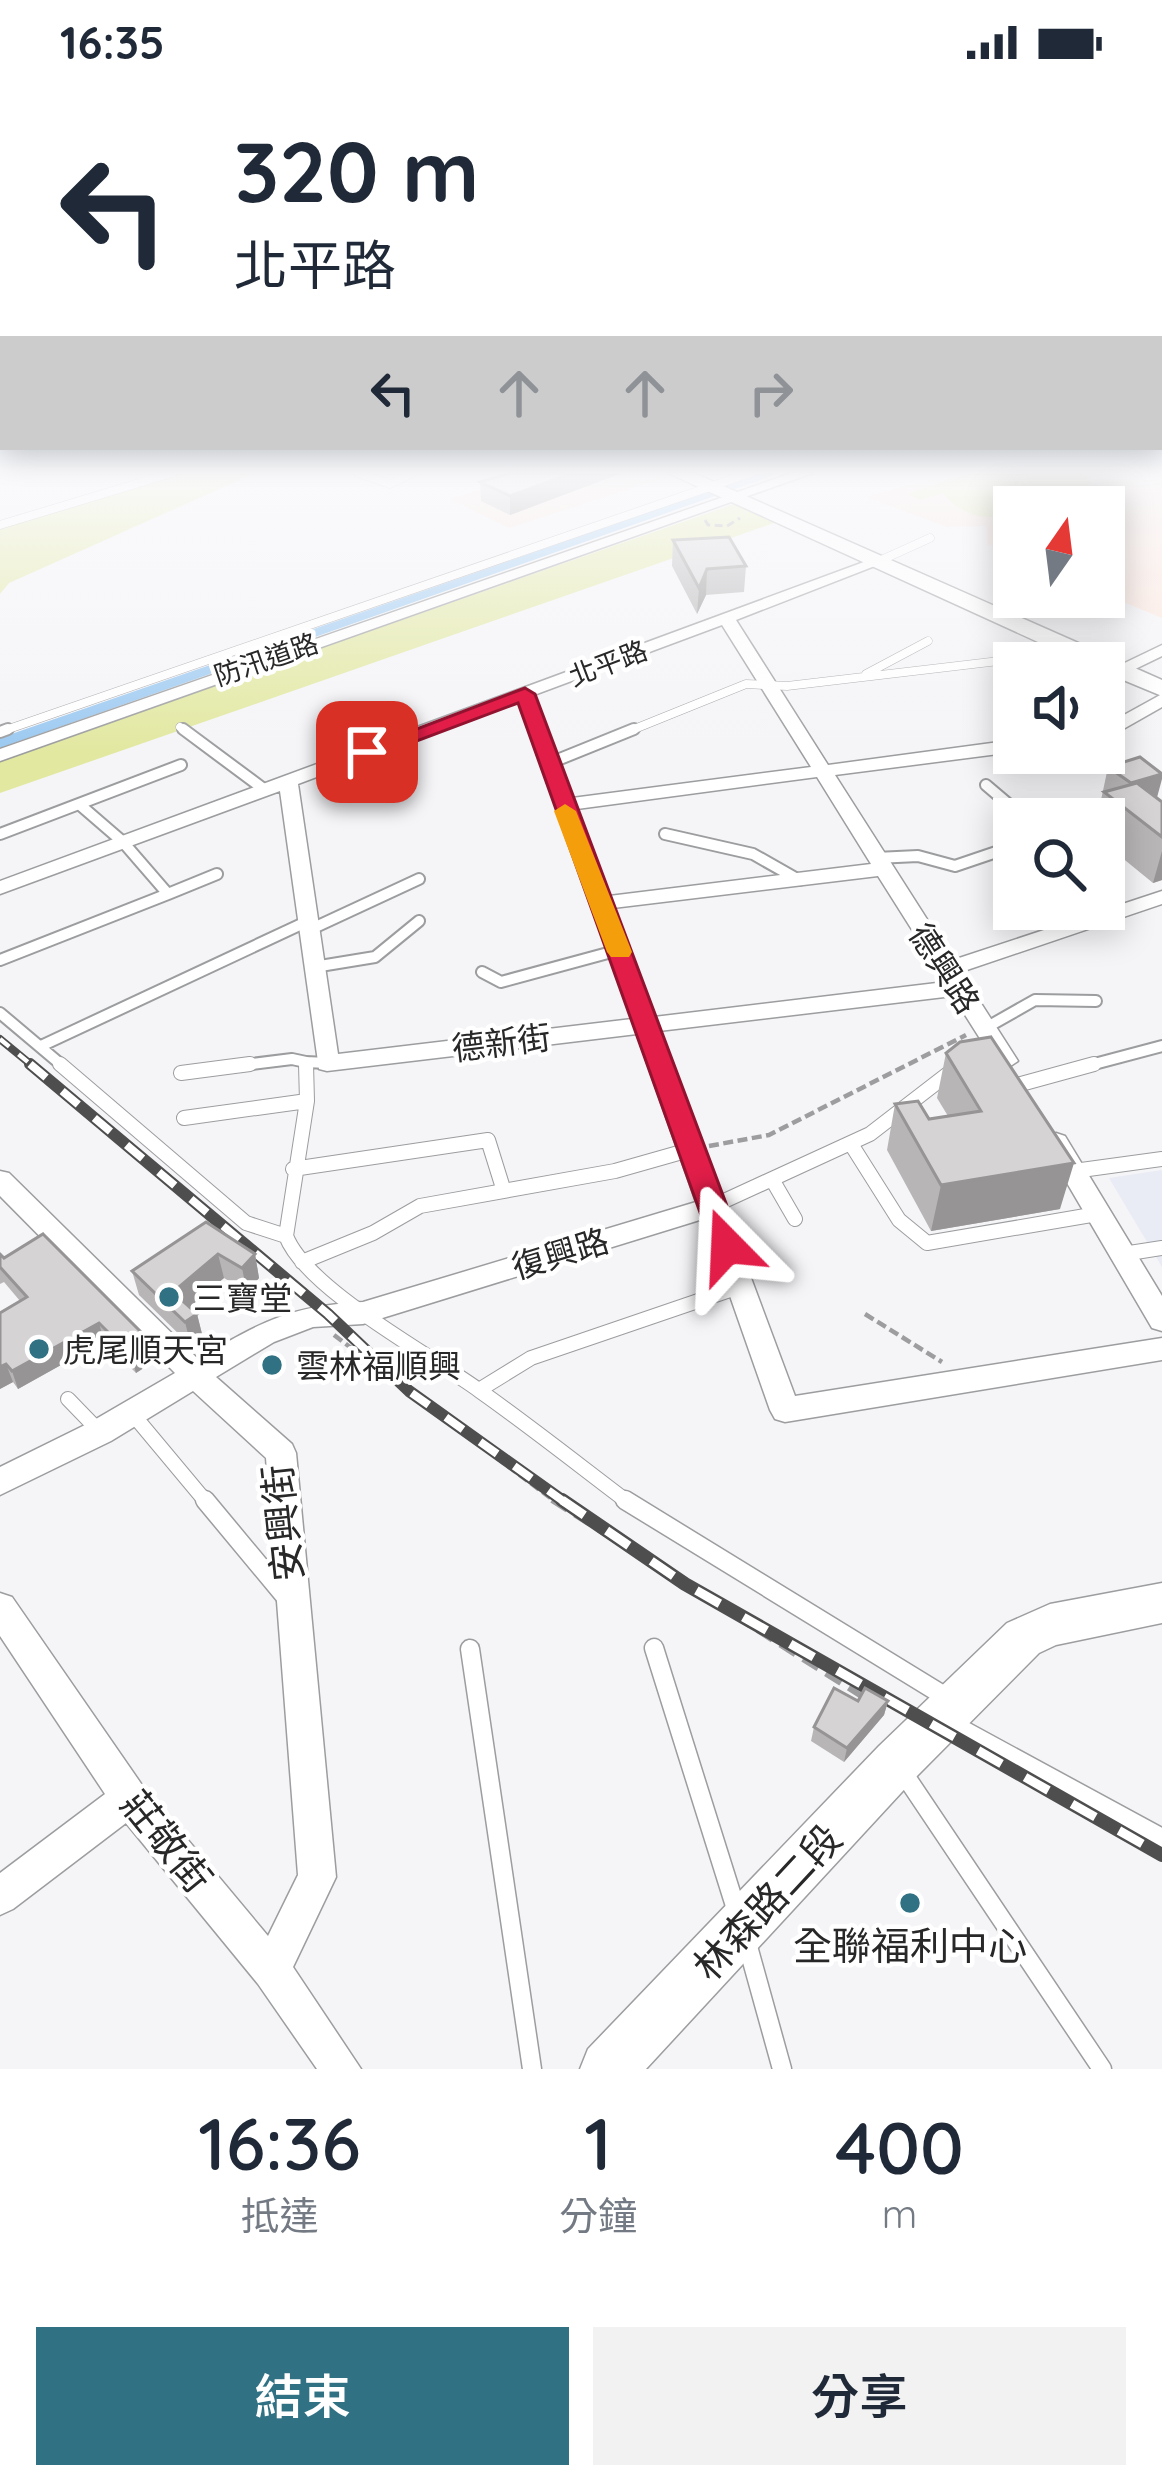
<!DOCTYPE html>
<html lang="zh-TW">
<meta charset="utf-8">
<style>
:root{--surface:#fff;--page:#f2f2f3;--text:#1f2937;--muted:#747a83;--accent:#307284}
body{margin:0;font-family:Quicksand,"Noto Sans TC",sans-serif;background:var(--page);color:var(--text);height:100vh;display:flex;flex-direction:column;font-size:45px;white-space:nowrap}
*{box-sizing:border-box;margin:0}
p{font-size:39px;color:var(--muted)}
.icon{flex:none;width:66px;height:66px;fill:none;stroke:currentColor;stroke-width:2;stroke-linecap:round;stroke-linejoin:round}
.map{position:relative;height:1985px;overflow:hidden}
.side{display:flex;flex-direction:column;background:var(--surface);flex:1}
.side>*{flex:none}
.hud{position:absolute;left:0px;top:0px;width:1164px;height:366px;box-shadow:0 6px 30px #0003;background:#fff;color:var(--text);overflow:hidden}
.needle{width:78px;rotate:14deg}
.tools{position:absolute;left:993px;top:402px;display:grid;gap:24px}
.tools a{display:grid;place-items:center;width:132px;height:132px;border-radius:0px;background:var(--surface);box-shadow:0 6px 30px #0003;font-size:60px}
.pin{position:absolute;display:grid;place-items:center;width:102px;height:102px;color:#fff;margin:-51px;border-radius:24px;box-shadow:0 6px 18px #0006}
.me{position:absolute;width:132px;margin:-66px;rotate:339deg;stroke-linejoin:round;filter:drop-shadow(0 0 9px #0008)}
.turn{display:flex;align-items:center;gap:42px;height:252px;padding:0 36px;font-size:54px}
.turn .icon{width:156px;height:156px;stroke-width:2.5}
.turn b{display:block;font-size:84px;line-height:102px}
.lanes{display:flex;align-items:center;height:114px;padding:0 36px;background:#0003;justify-content:center;gap:60px;direction:ltr}
.lanes .off{opacity:.35}
.eta{display:flex;justify-content:space-evenly;align-items:center;height:204px;text-align:center}
.eta b{font-size:72px;font-weight:600;line-height:84px}
.button{display:flex;gap:24px;margin-top:auto;padding:24px 36px}
.button a{flex:1;height:138px;border-radius:0px;background:var(--accent);color:#fff;font-size:48px;font-weight:600;line-height:138px;text-align:center}
.button a+a{background:var(--page);color:var(--text)}
.status{display:flex;justify-content:space-between;align-items:center;height:84px;padding:0 60px;background:var(--surface);direction:ltr}
.status svg{height:33px;fill:currentColor}
.map>svg:first-child{display:block}
</style>
<div class="status"><b>16:35</b><svg viewBox="0 0 49 12"><path d="M0 12V9h3v3zM5 12V6h3v6zM10 12V3h3v9zM15 12V0h3v12zM26 1h20v11H26zM47 4h2v5h-2z"/></svg></div>
<div class="map">
<svg width="1162" height="1985" viewBox="0 0 1162 1985">
<rect width="100%" height="100%" fill="#f5f5f8"/>
<!-- built -->
<path fill="#e9ebf5" d="M1162,1086V1183L1109,1094Z"/>
<!-- education -->
<path fill="#fee6db" d="M530,389H654L664,394L509,444L450,415Z
M946,389H1162V534L1104,510V423H1014V471L987,460L986,442L947,443L866,413Z"/>
<!-- green -->
<path fill="#e2e8a0" d="M180,389H255L9,499L0,510V444Z
M970,389H1085L1092,406L1037,423H1014V430C988,438 959,431 943,409L920,416L907,410Z
M734,420L777,438L0,709V676Z"/>
<g fill="none" stroke-linecap="round" stroke-linejoin="round">
<!-- canal -->
<path fill="#9bc9f1" fill-rule="evenodd" d="M762,389H780L0,664V654Z"/>
<defs>
<path id="lane-far3" d="M358,389L390,400L413,389
M0,441L172,389
M877,478L930,454
M866,590L928,557
M180,643L187,648
M0,648L750,389
M627,648L746,600L787,602L1075,568"/>
<path id="lane-far2" d="M183,645L265,706
M0,648L8,645
M550,679L634,645
M986,701L1026,735
M0,750L181,681
M665,750L753,770L799,796
M876,774L918,772L955,782L1014,762
M168,810L217,790
M307,847L419,795
M0,876L168,810L123,758L79,720
M314,883L375,873L419,837
M482,888L501,898L619,866
M0,929L64,983
M984,945L1035,916L1096,917
M41,962L306,838
M227,983L292,975L306,978
M306,983V978L327,979
M1083,983L1162,962"/>
<path id="lane-far1" d="M60,980L246,1139L286,1152C307,1206 431,1271 480,1307C531,1343 580,1382 629,1419
M181,989L250,980
M1021,1000L1094,980
M184,1034L307,1017
M851,1060L899,1136L927,1159L1097,1130
M293,1085L488,1056L503,1104
M1074,1087L1162,1075
M773,1097L795,1135
M711,1123L870,1050L953,986
M286,1152L307,1017L306,980
M1123,1170L1162,1164
M302,1178L373,1149L420,1122L615,1087L689,1066
M479,1306L531,1274L739,1203
M68,1315L99,1347
M131,1328L207,1419"/>
<path id="lane" d="M205,1416L284,1511
M625,1416L946,1613
M654,1564L737,1828
M470,1565L532,1985
M952,1640L1162,1754
M904,1690L1102,1985
M747,1859L782,1985"/>
<path id="street" d="M792,389H813L0,677V665Z
M872,475L885,478L736,536L828,681L1014,656V668L835,691L953,876L1162,807V820L961,888L1018,977L1006,985L998,983L953,912L659,947L795,1312L1162,1254V1276L785,1338L775,1335L770,1326L703,1135L363,1240L313,1243L274,1258L216,1293L292,1360L296,1369L336,1793L293,1883L361,1985H317L258,1900L126,1739L13,1825L0,1831V1789L105,1710L0,1552V1509L12,1513L142,1701L268,1852L298,1791L266,1374L193,1307L111,1357L0,1411V1383L89,1339L175,1289L0,1112V1087L9,1089L198,1275C261,1238 289,1222 363,1218L696,1118L637,950L327,987L319,985L280,707L0,810V797ZM722,541L811,683L572,714L534,611ZM519,617L632,935L338,970L298,700ZM817,693L871,780L609,812L577,725ZM878,792L945,898L654,933L613,824Z
M1162,561V572L1125,590L1110,586Z
M1162,610V623L1104,656V642Z
M1056,1049L1065,1052L1162,1212V1247L1152,1244L1043,1058Z"/>
<path id="secondary" d="M668,389H694L1162,596V612L1104,588V579H1084Z
M1162,1499V1539L1056,1561L1039,1569L913,1696L646,1985H580L588,1965L879,1662L1007,1539L1050,1520Z"/>
</defs>
<!-- lane-far3 casing -->
<use href="#lane-far3" stroke="#9c9d9f" stroke-width="9"/>
<!-- lane-far2 casing -->
<use href="#lane-far2" stroke="#9c9d9f" stroke-width="14"/>
<!-- lane-far1 casing -->
<use href="#lane-far1" stroke="#9c9d9f" stroke-width="16"/>
<!-- lane casing -->
<use href="#lane" stroke="#9c9d9f" stroke-width="21"/>
<!-- street casing -->
<use href="#street" stroke="#9c9d9f" stroke-width="3"/>
<!-- secondary casing -->
<use href="#secondary" stroke="#9c9d9f" stroke-width="3"/>
<!-- path-far2 -->
<path stroke="#9d9da0" stroke-width="3" stroke-dasharray="8 4.5" stroke-linecap="butt" d="M705,436L708,441L727,442L740,434"/>
<!-- path-far1 -->
<path stroke="#9d9da0" stroke-width="4.5" stroke-dasharray="10 4.5" stroke-linecap="butt" d="M709,1062L769,1051L966,951
M865,1230L942,1278
M334,1251L557,1419"/>
<!-- path -->
<path stroke="#9d9da0" stroke-width="6" stroke-dasharray="18 9" stroke-linecap="butt" d="M552,1416L863,1613"/>
<!-- lane-far3 -->
<use href="#lane-far3" stroke="#fff" stroke-width="8"/>
<!-- lane-far2 -->
<use href="#lane-far2" stroke="#fff" stroke-width="10"/>
<!-- lane-far1 -->
<use href="#lane-far1" stroke="#fff" stroke-width="14"/>
<!-- lane -->
<use href="#lane" stroke="#fff" stroke-width="18"/>
<!-- street -->
<use href="#street" fill="#fff" fill-rule="evenodd"/>
<!-- secondary -->
<use href="#secondary" fill="#fff" fill-rule="evenodd"/>
<defs>
<path id="rail-far2" d="M0,955L34,983"/>
<path id="rail-far1" d="M30,980L328,1230L409,1307L566,1419"/>
<path id="rail" d="M562,1416L685,1500L1162,1771"/>
</defs>
<!-- rail-far2 casing -->
<use href="#rail-far2" stroke="#4e4e4f" stroke-width="8"/>
<!-- rail-far1 casing -->
<use href="#rail-far1" stroke="#4e4e4f" stroke-width="12"/>
<!-- rail casing -->
<use href="#rail" stroke="#4e4e4f" stroke-width="14"/>
<!-- rail-far2 -->
<use href="#rail-far2" stroke="#fff" stroke-width="4.5" stroke-dasharray="12" stroke-linecap="butt"/>
<!-- rail-far1 -->
<use href="#rail-far1" stroke="#fff" stroke-width="8" stroke-dasharray="21" stroke-linecap="butt"/>
<!-- rail -->
<use href="#rail" stroke="#fff" stroke-width="9" stroke-dasharray="27" stroke-linecap="butt"/>
</g>
<!-- wall -->
<path fill="#b8b5b6" d="M511,389H622L510,431L481,417L480,398Z
M673,456L746,482L744,508L706,511L697,530L672,482Z
M1108,683L1162,718V796L1153,799L1104,759V735H1097Z
M946,969L1060,1125L931,1147L887,1066L895,1020L929,1035L948,1032L937,1014Z
M206,1138L255,1170L259,1194L247,1208L224,1194L189,1223L197,1230L203,1254L191,1262L139,1211L132,1187Z
M0,1170L4,1174L151,1258L156,1276L136,1289L104,1257L18,1305L13,1298L0,1305L20,1217L4,1198L0,1200Z
M858,1617H888L884,1631L844,1678L811,1657L814,1643Z"/>
<!-- shaded-wall -->
<path fill="#969494" d="M573,389H622L510,431V412Z
M707,485L706,511L697,530L699,504Z
M1162,690V695L1152,732L1131,699Z
M1162,767V796L1153,799Z
M1074,1079L1060,1125L931,1147L941,1101Z
M218,1170L224,1194L179,1232L173,1208Z
M255,1170L259,1194L247,1208L242,1184Z
M197,1230L203,1254L191,1262L185,1238Z
M99,1239L104,1257L18,1305L12,1287Z
M151,1258L156,1276L136,1289L131,1271Z
M6,1280L13,1298L0,1305V1283Z
M888,1617L884,1631L844,1678L847,1664Z"/>
<!-- building -->
<path fill="#d6d3d4" stroke="#969494" stroke-width="3" d="M511,389H573L510,412L480,398Z
M729,453L746,482L707,485L699,504L673,456Z
M1140,673L1162,690L1131,699L1108,683Z
M1137,699L1162,718V753L1104,708Z
M991,953L1074,1079L941,1101L895,1020L918,1017L929,1035L981,1027L946,969L960,958Z
M206,1138L255,1170L242,1184L218,1170L173,1208L197,1230L185,1238L132,1187Z
M43,1150L151,1258L131,1271L99,1239L12,1287L6,1280L0,1283V1229L27,1213L0,1183V1170L4,1174Z
M834,1604L858,1617L865,1604L888,1617L847,1664L814,1643Z"/>
<!-- sky -->
<linearGradient id="sky" x2="0" y2="1"><stop stop-color="#89bcec"/><stop offset="0.58" stop-color="#fafafc"/><stop offset="1" stop-color="#fafafc" stop-opacity="0"/></linearGradient>
<rect width="1162" height="667" fill="url(#sky)"/>
<!-- route -->
<path fill="#e11d48" stroke="#92132f" stroke-width="3" d="M525,604L535,610L742,1162L738,1171H716L712,1162L518,619L374,673H359L356,668Z"/>
<!-- slow -->
<path fill="#f59e0b" d="M565,720L576,727L632,868L629,873H611L607,868L554,727Z"/>
<!-- markers -->
<g fill="#307284" stroke="#fff" stroke-width="4.5">
<circle cx="169" cy="1213" r="12"/>
<circle cx="39" cy="1265" r="12"/>
<circle cx="272" cy="1281" r="12"/>
<circle cx="910" cy="1819" r="12"/>
</g>
<g text-anchor="middle" dominant-baseline="central" stroke-width="9" stroke-linejoin="round" paint-order="stroke">
<!-- far-street labels -->
<g font-size="27" fill="#282829" stroke="#fff">
<text transform="translate(266 575) rotate(-19)">防汛道路</text>
<text transform="translate(608 579) rotate(-21)">北平路</text>
</g>
<!-- street labels -->
<g font-size="33" fill="#282829" stroke="#fff">
<text transform="translate(945 884) rotate(57)">德興路</text>
<text transform="translate(501 958) rotate(-7)">德新街</text>
<text transform="translate(560 1169) rotate(-17)">復興路</text>
</g>
<!-- poi labels -->
<g font-size="33" fill="#282829" stroke="#fff" text-anchor="start">
<text x="193" y="1213">三寶堂</text>
<text x="63" y="1265">虎尾順天宮</text>
<text x="296" y="1281">雲林福順興</text>
</g>
<!-- near-street labels -->
<g font-size="39" fill="#282829" stroke="#fff">
<text transform="translate(282 1439) rotate(-96)">安興街</text>
<text transform="translate(167 1757) rotate(51)">莊敬街</text>
<text transform="translate(767 1818) rotate(-47)">林森路二段</text>
</g>
<!-- near-poi labels -->
<g font-size="39" fill="#282829" stroke="#fff">
<text x="910" y="1861">全聯福利中心</text>
</g>
</g>
</svg>
<div class="tools">
<a><svg class="needle" viewBox="-14 -14 28 28"><path d="M0-13l5 13h-10z" fill="#e53935"/><path d="M0 13l5-13h-10z" fill="#747a83"/></svg></a>
<a><svg class="icon" aria-label="sound" viewBox="0 0 24 24"><path d="M4 9h4l5-4v14l-5-4H4zM17 9q2 3 0 6"/></svg></a>
<a><svg class="icon" aria-label="search" viewBox="0 0 24 24"><circle cx="10" cy="10" r="6"/><path d="M15 15l6 6"/></svg></a>
</div>
<div class="pin" style="left:367px;top:668px;background:#d93025"><svg class="icon" aria-label="arrive" viewBox="0 0 24 24"><path d="M6 21V4h12l-3 4 3 4H6"/></svg></div>
<svg class="me" style="left:727px;top:1162px" viewBox="-20 -20 40 40"><path d="M0-17L14 15 0 8-14 15z" fill="#e11d48" stroke="#fff" stroke-width="4"/></svg>
<div class="hud">
<div class="turn"><svg class="icon" aria-label="left" viewBox="0 0 24 24"><path d="M17 20v-9H6M10 6l-5 5 5 5"/></svg><div><b>320 m</b>北平路</div></div>
<div class="lanes"><svg class="icon" aria-label="left" viewBox="0 0 24 24"><path d="M17 20v-9H6M10 6l-5 5 5 5"/></svg><svg class="icon off" aria-label="ahead" viewBox="0 0 24 24"><path d="M12 20V5M6 11l6-6 6 6"/></svg><svg class="icon off" aria-label="ahead" viewBox="0 0 24 24"><path d="M12 20V5M6 11l6-6 6 6"/></svg><svg class="icon off" aria-label="right" viewBox="0 0 24 24"><path d="M7 20v-9h11M14 6l5 5-5 5"/></svg></div>
</div>
</div>
<section class="side">
<div class="eta">
<div><b>16:36</b><p>抵達</p></div>
<div><b>1</b><p>分鐘</p></div>
<div><b>400</b><p>m</p></div>
</div>
<div class="button"><a>結束</a><a>分享</a></div>
</section>
